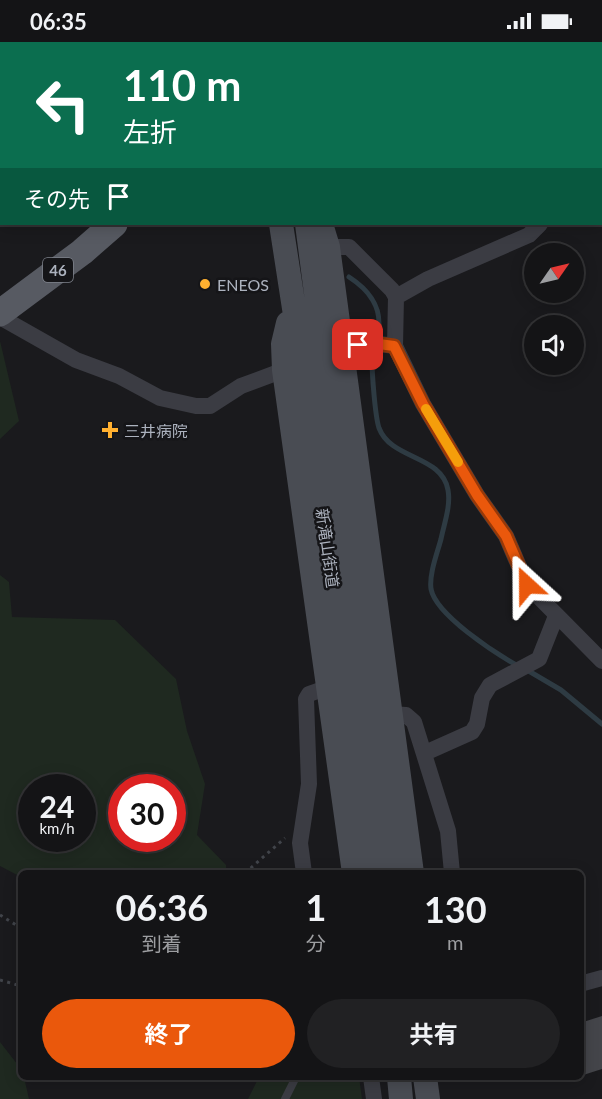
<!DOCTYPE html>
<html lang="ja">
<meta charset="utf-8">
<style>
:root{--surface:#141416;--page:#212123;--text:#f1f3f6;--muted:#9d9ea1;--line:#333335;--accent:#ea580c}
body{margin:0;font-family:Lato,"Noto Sans JP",sans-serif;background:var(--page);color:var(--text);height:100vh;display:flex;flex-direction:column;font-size:22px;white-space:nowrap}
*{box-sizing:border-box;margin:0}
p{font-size:20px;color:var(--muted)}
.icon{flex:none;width:33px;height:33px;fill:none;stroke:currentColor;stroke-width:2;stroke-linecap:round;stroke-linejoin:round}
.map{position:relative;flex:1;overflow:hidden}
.details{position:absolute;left:18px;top:828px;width:566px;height:210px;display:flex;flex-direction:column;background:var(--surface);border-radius:9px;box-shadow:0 3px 15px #0003,0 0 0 2px var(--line)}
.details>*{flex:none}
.guide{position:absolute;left:0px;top:0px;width:603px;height:183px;box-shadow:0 3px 15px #0003,0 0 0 2px var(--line);background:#0b6e4f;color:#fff;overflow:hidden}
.needle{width:39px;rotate:56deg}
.controls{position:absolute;left:524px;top:201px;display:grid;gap:12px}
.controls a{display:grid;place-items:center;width:60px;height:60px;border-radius:50%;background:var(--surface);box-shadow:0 3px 15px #0003,0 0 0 2px var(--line);font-size:30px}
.speed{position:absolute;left:18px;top:732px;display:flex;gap:12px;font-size:30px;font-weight:700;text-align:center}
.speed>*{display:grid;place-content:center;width:78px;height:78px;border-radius:50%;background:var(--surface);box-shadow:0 3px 15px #0003,0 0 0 2px var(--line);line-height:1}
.speed small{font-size:15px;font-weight:400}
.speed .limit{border:9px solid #d22;background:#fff;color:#111}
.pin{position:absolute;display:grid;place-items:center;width:51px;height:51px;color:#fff;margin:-26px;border-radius:12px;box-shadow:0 3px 9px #0006}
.me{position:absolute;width:66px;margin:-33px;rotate:336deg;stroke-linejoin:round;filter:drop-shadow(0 0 4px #0008)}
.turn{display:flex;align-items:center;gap:21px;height:126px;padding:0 24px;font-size:27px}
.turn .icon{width:78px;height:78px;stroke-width:2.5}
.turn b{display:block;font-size:42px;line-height:51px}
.then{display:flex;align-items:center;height:57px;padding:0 24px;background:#0003;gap:12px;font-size:22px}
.eta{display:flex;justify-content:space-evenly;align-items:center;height:102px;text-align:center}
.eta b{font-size:36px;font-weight:700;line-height:42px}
.button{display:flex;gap:12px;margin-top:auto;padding:12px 24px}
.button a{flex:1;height:69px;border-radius:36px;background:var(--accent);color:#fff;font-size:24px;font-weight:700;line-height:69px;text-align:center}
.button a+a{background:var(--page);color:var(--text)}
.status{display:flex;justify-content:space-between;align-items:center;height:42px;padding:0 30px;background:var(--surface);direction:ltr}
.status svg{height:16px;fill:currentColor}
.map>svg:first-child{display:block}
</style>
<div class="status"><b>06:35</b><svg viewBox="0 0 49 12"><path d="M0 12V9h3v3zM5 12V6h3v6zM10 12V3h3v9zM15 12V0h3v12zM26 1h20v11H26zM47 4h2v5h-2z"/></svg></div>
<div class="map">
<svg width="602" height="1057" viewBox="0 0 602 1057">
<rect width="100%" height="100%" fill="#1a1a1d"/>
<!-- green -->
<path fill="#1f2920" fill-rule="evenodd" d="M0,299L19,379L0,397Z
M0,533L9,540L12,575L115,578L176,637L187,689L205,742L197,793L226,823V831H21V835L0,824ZM32,746H82V796H32ZM122,746H172V796H122Z
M0,1000L21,1027V1035H24L29,1057H0Z
M259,1035H359L362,1057H248Z"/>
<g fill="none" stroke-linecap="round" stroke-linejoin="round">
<!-- stream -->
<path stroke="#2e3b43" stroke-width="5" d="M584,0L585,2
M602,28V29
M0,146L2,147
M349,235C369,248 383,265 378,291C377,300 372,309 372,318C372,331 375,374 379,386C391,418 442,413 448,448C451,464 444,482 441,497C437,512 429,532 431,547C436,573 495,611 518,624
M527,628L561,648L602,682"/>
</g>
<!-- building -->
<path fill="#44454a" d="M602,974V1027L580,1034V981Z"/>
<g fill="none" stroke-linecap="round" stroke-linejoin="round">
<!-- path -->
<path stroke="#41444a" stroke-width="3" stroke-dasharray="3 4.5" stroke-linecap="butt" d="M245,831L285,796
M0,873L21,886
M0,938L21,944"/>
<!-- lane -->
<path stroke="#3b3c43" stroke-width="8" d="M285,1057L296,1035"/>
<!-- street -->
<path stroke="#3b3c43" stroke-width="16" d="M152,2V0
M602,115V114
M0,127L2,129
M328,205H349L392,248L396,255L395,304L423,362L477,453L506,494L527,543L602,619
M396,255L428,237L529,193L540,182
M0,275L76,318L119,334L160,356L196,364H210L241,344L284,328
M341,305L371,301L395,304
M390,672L406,673L414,680L448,789L452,831
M425,711L472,690L477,682L482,656L490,643L539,617L556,574
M304,831L300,801L309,742L306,657L309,652L326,646
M580,942L602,936
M371,1035L374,1057"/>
<!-- secondary -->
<path stroke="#494c53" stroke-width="24" d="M281,182L308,357L371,831
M307,182L369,658L395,831
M321,182L328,205L412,831
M288,281L283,302L284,328L354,831
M399,1035L401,1057
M425,1035L428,1057"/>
<!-- primary -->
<path stroke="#575a62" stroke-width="27" d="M259,0V2
M298,2L300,0
M0,271L82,210L114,182"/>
</g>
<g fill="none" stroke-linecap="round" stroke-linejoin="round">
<defs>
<path id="route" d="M358,303L371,301L394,304L423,362L477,453L506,494L527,543"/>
</defs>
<!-- route casing -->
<use href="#route" stroke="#983908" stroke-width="15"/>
<!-- route -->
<use href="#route" stroke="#ea580c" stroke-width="10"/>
<!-- slow -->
<path stroke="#f59e0b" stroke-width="10" d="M426,367L458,420"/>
</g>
<!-- markers -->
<g fill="#ffb030" stroke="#151518" stroke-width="2">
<circle cx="205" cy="242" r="6"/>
<path d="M107 379h6v6h6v6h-6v6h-6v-6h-6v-6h6z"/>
</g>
<g text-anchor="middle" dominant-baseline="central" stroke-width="5" stroke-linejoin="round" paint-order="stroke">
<!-- shield labels -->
<rect fill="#151518" stroke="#7f838c" stroke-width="1.5" x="43" y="216" width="30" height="24" rx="4.5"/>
<g font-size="15" font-weight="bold" fill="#acb2be">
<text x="58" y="228">46</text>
</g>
<!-- poi labels -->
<g font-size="16" fill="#acb2be" stroke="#151518" text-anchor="start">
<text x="217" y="242">ENEOS</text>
<text x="124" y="388">三井病院</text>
</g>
<!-- street labels -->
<g font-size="16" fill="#acb2be" stroke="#151518">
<text transform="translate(328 506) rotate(82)">新滝山街道</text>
</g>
</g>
</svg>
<div class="controls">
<a><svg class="needle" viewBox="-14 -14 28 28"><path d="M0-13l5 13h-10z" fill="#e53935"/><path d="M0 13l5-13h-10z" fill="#9d9ea1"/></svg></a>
<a><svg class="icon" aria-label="sound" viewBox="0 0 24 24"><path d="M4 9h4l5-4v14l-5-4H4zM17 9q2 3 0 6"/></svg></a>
</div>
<div class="speed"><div>24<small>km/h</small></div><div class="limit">30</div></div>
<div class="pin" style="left:358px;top:303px;background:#d93025"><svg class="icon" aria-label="arrive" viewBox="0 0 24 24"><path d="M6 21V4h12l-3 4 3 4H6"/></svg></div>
<svg class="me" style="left:527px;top:543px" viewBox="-20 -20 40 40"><path d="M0-17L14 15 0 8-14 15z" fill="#ea580c" stroke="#fff" stroke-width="4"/></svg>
<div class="guide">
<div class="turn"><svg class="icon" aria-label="left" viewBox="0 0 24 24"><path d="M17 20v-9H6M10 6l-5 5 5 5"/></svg><div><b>110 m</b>左折</div></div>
<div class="then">その先<svg class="icon" aria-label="arrive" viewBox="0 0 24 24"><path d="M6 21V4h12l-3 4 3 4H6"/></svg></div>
</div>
<section class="details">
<div class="eta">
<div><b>06:36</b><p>到着</p></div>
<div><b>1</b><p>分</p></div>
<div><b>130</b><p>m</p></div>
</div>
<div class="button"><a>終了</a><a>共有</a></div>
</section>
</div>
